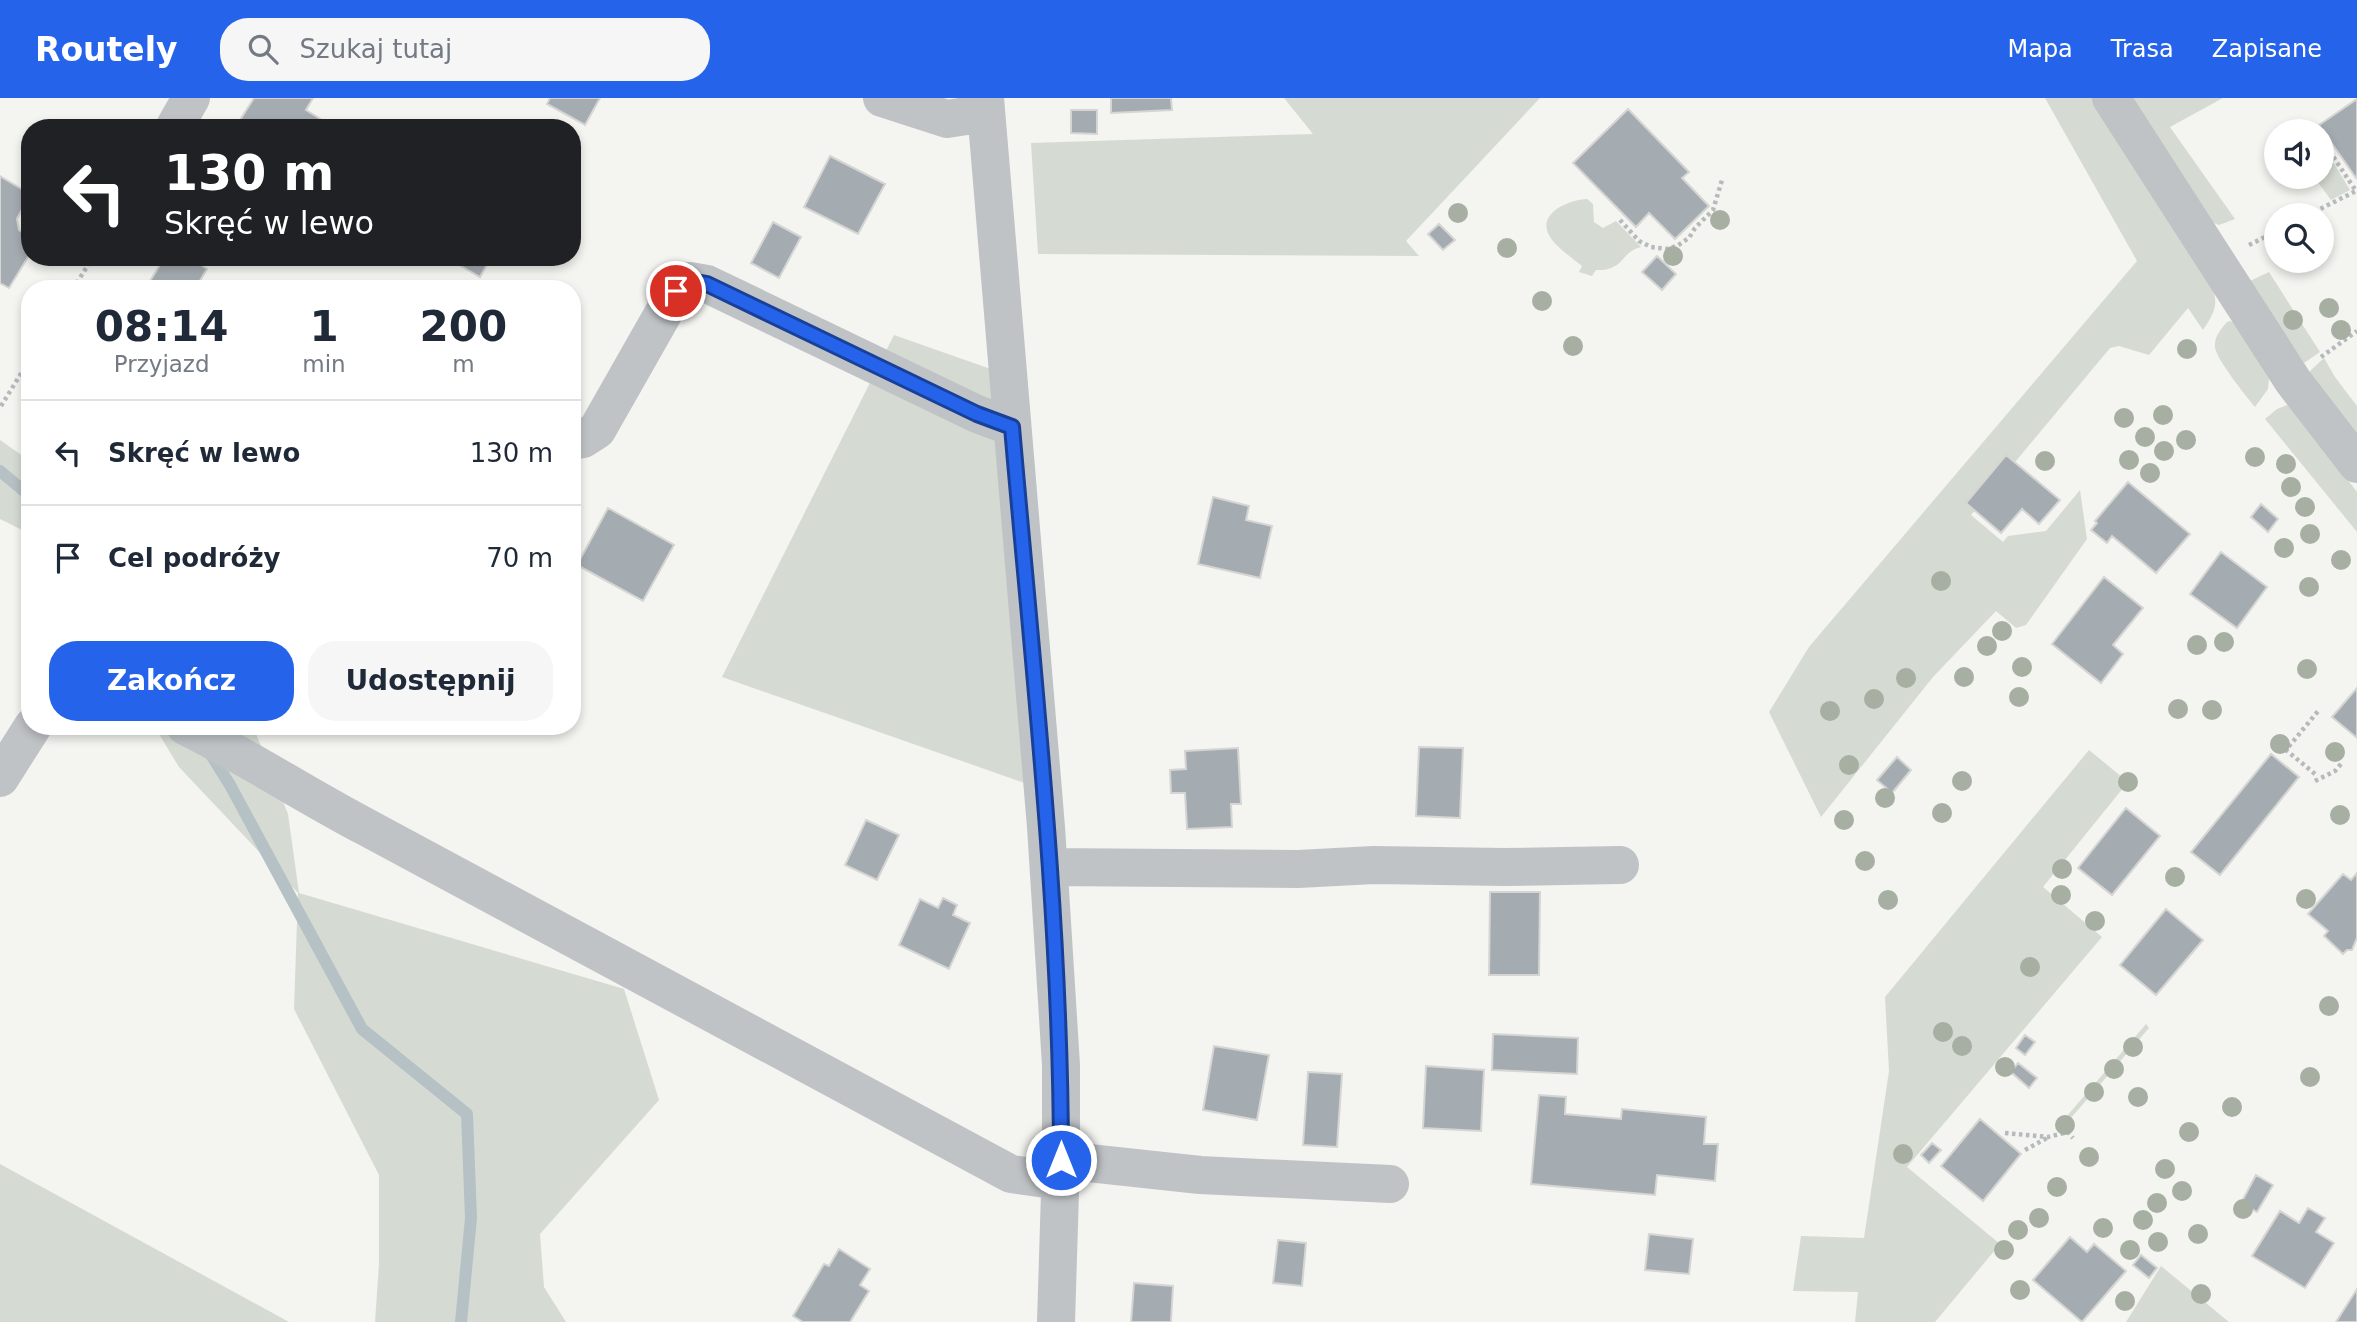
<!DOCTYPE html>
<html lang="pl">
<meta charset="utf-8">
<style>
:root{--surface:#fff;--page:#f6f6f7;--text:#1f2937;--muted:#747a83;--line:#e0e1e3;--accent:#2563eb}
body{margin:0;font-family:"DejaVu Sans",sans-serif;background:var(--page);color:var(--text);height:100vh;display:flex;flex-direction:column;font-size:26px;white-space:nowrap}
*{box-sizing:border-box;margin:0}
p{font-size:23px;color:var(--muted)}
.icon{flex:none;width:38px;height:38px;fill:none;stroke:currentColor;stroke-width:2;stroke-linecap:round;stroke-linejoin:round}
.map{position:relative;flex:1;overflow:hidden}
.panel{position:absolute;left:21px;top:182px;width:560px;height:455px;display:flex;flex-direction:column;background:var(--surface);border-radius:28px;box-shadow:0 4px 10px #0003}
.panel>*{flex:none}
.hud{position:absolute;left:21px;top:21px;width:560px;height:147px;border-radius:28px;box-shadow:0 4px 10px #0003;background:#202124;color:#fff;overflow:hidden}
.controls{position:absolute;left:2264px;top:21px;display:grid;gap:14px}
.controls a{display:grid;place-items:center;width:70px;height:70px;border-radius:50%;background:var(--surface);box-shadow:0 4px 10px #0003;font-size:35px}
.pin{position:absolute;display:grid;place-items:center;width:60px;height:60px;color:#fff;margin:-30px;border:4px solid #fff;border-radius:50%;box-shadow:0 2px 7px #0007}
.me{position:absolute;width:77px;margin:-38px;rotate:0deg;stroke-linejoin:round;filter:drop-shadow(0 0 5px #0008)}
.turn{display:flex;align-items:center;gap:24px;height:147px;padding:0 28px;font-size:32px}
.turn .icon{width:91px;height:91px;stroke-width:2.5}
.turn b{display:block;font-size:49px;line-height:60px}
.eta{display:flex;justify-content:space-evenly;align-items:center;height:119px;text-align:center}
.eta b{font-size:42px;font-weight:700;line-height:49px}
.action{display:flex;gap:14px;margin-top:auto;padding:14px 28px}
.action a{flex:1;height:80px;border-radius:28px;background:var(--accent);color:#fff;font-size:28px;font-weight:700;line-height:80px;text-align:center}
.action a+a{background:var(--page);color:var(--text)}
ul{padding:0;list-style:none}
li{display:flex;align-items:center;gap:21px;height:105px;padding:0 28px;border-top:2px solid var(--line)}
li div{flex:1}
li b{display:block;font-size:26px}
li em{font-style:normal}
header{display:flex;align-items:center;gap:42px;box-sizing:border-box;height:98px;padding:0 35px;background:var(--accent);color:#fff}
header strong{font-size:33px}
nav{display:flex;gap:38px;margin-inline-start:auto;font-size:24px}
.search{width:490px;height:63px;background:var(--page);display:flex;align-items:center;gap:18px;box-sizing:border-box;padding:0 24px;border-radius:28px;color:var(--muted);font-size:26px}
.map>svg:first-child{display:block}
</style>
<header>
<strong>Routely</strong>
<div class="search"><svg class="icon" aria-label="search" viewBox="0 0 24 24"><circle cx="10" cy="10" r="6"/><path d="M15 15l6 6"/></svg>Szukaj tutaj</div>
<nav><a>Mapa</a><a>Trasa</a><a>Zapisane</a></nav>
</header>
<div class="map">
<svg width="2357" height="1224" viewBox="0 0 2357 1224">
<rect width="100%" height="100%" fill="#f4f4f1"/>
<!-- green -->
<path fill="#d5dbd2" d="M1284,0H1540L1406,143L1419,158L1038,156L1031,45L1313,36Z
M2045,0H2093L2213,192C2219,208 2212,218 2203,232L2188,210L2149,257L2119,248L2110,250L1971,417L2003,444L2008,438L2046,433L2080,392L2087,441L2026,527L2016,530L1996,513L1933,579L1821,719L1769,614L1809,549L2137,163Z
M2132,0H2223L2170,29L2235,121L2219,127L2208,123Z
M2329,57L2350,92L2331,102L2314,79H2322V62Z
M1587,101L1593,106L1594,124L1603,130L1616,123L1641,149C1620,154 1625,173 1596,172L1592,178L1579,174L1582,168C1572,160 1559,151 1552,142C1533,117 1567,102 1587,101Z
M2269,174L2320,254L2304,265L2248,184Z
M2230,223L2236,225L2269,281L2268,291L2255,309C2246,298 2216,261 2215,249C2214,239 2221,231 2227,224Z
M894,237L1005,276L1039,690L722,579Z
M2324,260L2335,279L2357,308V339L2309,274Z
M2287,307L2293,310L2357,394V434L2265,321L2277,311Z
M0,342L30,363V436L0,421Z
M154,628H253L288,716L299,795L624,891L659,1002L540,1136L544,1189L566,1224H375L379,1166V1077L294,911L298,795L179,669Z
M2089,652L2128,684L2043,789L2102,839L1907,1069L2000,1146L1935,1224H1855L1858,1194L1793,1193L1801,1138L1864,1140L1889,973L1885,899Z
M2146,926L2149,930L2070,1021L2067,1018Z
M0,1066L289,1224H0Z
M2161,1168L2229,1224H2126Z"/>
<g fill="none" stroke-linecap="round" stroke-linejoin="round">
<!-- stream -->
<path stroke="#b6c1c5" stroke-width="12" d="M0,373L30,398
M210,655L230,687L362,931L467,1016L471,1120L461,1224"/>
</g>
<!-- building -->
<path fill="#a5acb1" stroke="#d5d5d3" stroke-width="2" d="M254,0H313L306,12L322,22L317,30H235Z
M550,0H600L585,27L547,6Z
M1111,0H1171L1172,12L1111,15Z
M2357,1V79L2356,80L2319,27Z
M1628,11L1689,74L1682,80L1709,108L1675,141L1649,115L1636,129L1573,65Z
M1071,12H1097V36L1071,35Z
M830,58L885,86L858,136L804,109Z
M0,78L30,96L17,121L19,132L30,138V156L9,190L0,185Z
M773,124L801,139L779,180L751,165Z
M1439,126L1455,142L1443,152L1428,136Z
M1657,158L1676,176L1662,192L1642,174Z
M165,159H188L207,171L195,191H145Z
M446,159H491L480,179Z
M2006,357L2060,402L2039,426L2022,411L2001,435L1966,405Z
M2128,384L2190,436L2156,475L2112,438L2107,445L2091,432L2097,425L2095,423Z
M1213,399L1249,408L1246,422L1272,428L1260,480L1198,466Z
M2261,406L2278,421L2268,434L2251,419Z
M608,410L674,447L643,503L577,467Z
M2221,454L2267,489L2237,530L2190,496Z
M2104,479L2143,510L2113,547L2123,556L2101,585L2052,546Z
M2357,590V640L2332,619Z
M1419,649L1463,650L1460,720L1416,718Z
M1238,650L1241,706H1231L1232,729L1187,731L1185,695H1171L1170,672L1186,671L1185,653Z
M2271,656L2299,679L2220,777L2191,754Z
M1897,659L1911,672L1892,695L1877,682Z
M2126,710L2160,738L2112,797L2078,770Z
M866,722L899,737L877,782L845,767Z
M2357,775V840L2352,852H2347L2343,856L2324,838L2328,833L2308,816L2343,776L2351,782Z
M1490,794H1540L1539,877H1489Z
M943,800L957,807L953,817L970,825L949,871L899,847L920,801L938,810Z
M2166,811L2203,842L2156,897L2120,867Z
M1493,936L1578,940L1577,976L1492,972Z
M2025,937L2035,944L2025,957L2016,950Z
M1214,948L1269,957L1257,1022L1203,1012Z
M2018,965L2037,980L2029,990L2011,974Z
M1426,968L1484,972L1481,1033L1423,1030Z
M1308,974L1342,976L1337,1049L1303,1047Z
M1539,997L1566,999L1565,1016L1621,1021L1622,1011L1706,1019L1704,1046H1718L1715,1083L1657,1077L1655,1097L1531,1086Z
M1980,1021L2021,1056L1983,1103L1941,1068Z
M1932,1045L1941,1052L1929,1065L1921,1057Z
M2256,1077L2273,1087L2257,1114L2241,1105Z
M2308,1110L2325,1120L2316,1134L2334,1145L2305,1190L2252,1158L2280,1113L2299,1125Z
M1649,1136L1693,1141L1689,1176L1645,1172Z
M2070,1139L2087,1154L2094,1146L2126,1173L2082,1224L2033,1182Z
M1278,1142L1306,1145L1302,1188L1273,1185Z
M839,1151L870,1171L860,1187L869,1193L850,1224H803L793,1218L824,1166L829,1168Z
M2141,1157L2157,1170L2149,1180L2133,1167Z
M1134,1185L1173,1188L1171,1224H1131Z
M2357,1191V1224H2336Z"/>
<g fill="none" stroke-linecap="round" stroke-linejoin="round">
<!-- path -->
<path stroke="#b7babc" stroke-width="4.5" stroke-dasharray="3.5 3.5" stroke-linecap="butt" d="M2308,117L2356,93L2324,45
M1620,122L1639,143L1651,149L1667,151L1677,148L1689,140L1695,130L1713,112L1722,82
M2249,147L2277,133
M73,191L93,159
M2321,259L2357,233
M1,308L30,261
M2315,676L2286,652L2319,612
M2315,683L2335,673L2341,666
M2005,1035L2048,1039L2068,1034L2073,1040
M2025,1052L2047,1040"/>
<!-- minor -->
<path stroke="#c0c3c6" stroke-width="38" d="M882,0L947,21L986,15
M985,0L1046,729L1061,967V1062L1056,1224
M2111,0L2293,283L2357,366
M174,30L191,0
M572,343L583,341L597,332L676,193L690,183L707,186L977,316L1012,329
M185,628C247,659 305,697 366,729C581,843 796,959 1011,1076L1061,1083
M0,680L33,628
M1049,769L1298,771L1374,767L1505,769L1620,767
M1061,1062L1200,1077L1390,1086"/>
</g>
<!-- trees -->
<g fill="#a7afa3">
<circle cx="1458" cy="115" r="10"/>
<circle cx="1720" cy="122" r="10"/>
<circle cx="1507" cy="150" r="10"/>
<circle cx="1673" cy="158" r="10"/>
<circle cx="1542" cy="203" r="10"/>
<circle cx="2329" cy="210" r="10"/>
<circle cx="2293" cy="222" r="10"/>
<circle cx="2341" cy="232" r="10"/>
<circle cx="1573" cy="248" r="10"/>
<circle cx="2187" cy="251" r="10"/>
<circle cx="2163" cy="317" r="10"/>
<circle cx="2124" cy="320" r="10"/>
<circle cx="2145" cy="339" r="10"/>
<circle cx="2186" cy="342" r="10"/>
<circle cx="2164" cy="353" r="10"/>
<circle cx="2255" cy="359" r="10"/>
<circle cx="2129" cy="362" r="10"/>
<circle cx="2045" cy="363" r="10"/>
<circle cx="2286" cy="366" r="10"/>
<circle cx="2150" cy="375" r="10"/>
<circle cx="2291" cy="389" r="10"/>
<circle cx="2305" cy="409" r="10"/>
<circle cx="2310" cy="436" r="10"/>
<circle cx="2284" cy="450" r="10"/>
<circle cx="2341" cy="462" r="10"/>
<circle cx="1941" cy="483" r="10"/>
<circle cx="2309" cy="489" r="10"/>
<circle cx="2002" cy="533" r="10"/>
<circle cx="2224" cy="544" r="10"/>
<circle cx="2197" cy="547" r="10"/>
<circle cx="1987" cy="548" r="10"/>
<circle cx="2022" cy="569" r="10"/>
<circle cx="2307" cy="571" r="10"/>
<circle cx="1964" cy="579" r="10"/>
<circle cx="1906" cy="580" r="10"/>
<circle cx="2019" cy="599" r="10"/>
<circle cx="1874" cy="601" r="10"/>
<circle cx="2178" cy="611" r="10"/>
<circle cx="2212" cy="612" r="10"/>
<circle cx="1830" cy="613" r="10"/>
<circle cx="2280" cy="646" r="10"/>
<circle cx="2335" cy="654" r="10"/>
<circle cx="1849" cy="667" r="10"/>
<circle cx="1962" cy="683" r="10"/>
<circle cx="2128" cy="684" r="10"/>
<circle cx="1885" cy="700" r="10"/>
<circle cx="1942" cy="715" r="10"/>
<circle cx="2340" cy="717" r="10"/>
<circle cx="1844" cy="722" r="10"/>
<circle cx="1865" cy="763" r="10"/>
<circle cx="2062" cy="771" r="10"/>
<circle cx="2175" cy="779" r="10"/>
<circle cx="2061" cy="797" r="10"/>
<circle cx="2306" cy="801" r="10"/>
<circle cx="1888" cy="802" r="10"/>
<circle cx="2095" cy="823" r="10"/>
<circle cx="2030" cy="869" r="10"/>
<circle cx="2329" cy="908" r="10"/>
<circle cx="1943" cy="934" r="10"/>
<circle cx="1962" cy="948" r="10"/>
<circle cx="2133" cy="949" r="10"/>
<circle cx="2005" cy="969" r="10"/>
<circle cx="2114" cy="971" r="10"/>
<circle cx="2310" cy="979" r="10"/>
<circle cx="2094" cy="994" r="10"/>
<circle cx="2138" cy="999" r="10"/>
<circle cx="2232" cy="1009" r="10"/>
<circle cx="2065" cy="1027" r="10"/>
<circle cx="2189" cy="1034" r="10"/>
<circle cx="1903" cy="1056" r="10"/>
<circle cx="2089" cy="1059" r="10"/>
<circle cx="2165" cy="1071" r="10"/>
<circle cx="2057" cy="1089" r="10"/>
<circle cx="2182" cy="1093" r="10"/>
<circle cx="2157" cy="1105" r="10"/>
<circle cx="2243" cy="1111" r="10"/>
<circle cx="2039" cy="1120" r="10"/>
<circle cx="2143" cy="1122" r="10"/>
<circle cx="2103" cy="1130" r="10"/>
<circle cx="2018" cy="1132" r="10"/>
<circle cx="2198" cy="1136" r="10"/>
<circle cx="2158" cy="1144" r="10"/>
<circle cx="2004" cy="1152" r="10"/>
<circle cx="2130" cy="1152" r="10"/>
<circle cx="2020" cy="1192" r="10"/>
<circle cx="2201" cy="1196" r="10"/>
<circle cx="2125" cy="1203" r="10"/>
</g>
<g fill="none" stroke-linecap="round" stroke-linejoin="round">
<defs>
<path id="route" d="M676,193L690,183L707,186L977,316L1012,329C1033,573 1061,817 1061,1062"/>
</defs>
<!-- route casing -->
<use href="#route" stroke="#184099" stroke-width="18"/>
<!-- route -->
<use href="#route" stroke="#2563eb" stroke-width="12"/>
</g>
</svg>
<div class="controls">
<a><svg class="icon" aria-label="sound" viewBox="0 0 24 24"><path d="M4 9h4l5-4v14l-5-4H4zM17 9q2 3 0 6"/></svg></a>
<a><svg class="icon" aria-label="search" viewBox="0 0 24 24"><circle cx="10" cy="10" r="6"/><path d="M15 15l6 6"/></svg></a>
</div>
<div class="pin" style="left:676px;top:193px;background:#d93025"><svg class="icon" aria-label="arrive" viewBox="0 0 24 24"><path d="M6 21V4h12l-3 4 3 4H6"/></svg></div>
<svg class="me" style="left:1061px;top:1062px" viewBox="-20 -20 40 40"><circle r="17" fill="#2563eb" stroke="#fff" stroke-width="3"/><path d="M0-11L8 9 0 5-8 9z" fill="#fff"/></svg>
<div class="hud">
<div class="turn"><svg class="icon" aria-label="left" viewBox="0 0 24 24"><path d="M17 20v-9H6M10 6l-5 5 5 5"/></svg><div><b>130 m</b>Skręć w lewo</div></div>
</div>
<section class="panel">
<div class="eta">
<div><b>08:14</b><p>Przyjazd</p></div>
<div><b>1</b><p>min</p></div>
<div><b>200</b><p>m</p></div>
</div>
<ul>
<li><svg class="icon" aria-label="left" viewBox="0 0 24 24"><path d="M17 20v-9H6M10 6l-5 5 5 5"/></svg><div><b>Skręć w lewo</b></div><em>130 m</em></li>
<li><svg class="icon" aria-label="arrive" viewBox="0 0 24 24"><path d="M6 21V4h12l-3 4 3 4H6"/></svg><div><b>Cel podróży</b></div><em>70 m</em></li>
</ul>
<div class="action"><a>Zakończ</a><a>Udostępnij</a></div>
</section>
</div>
